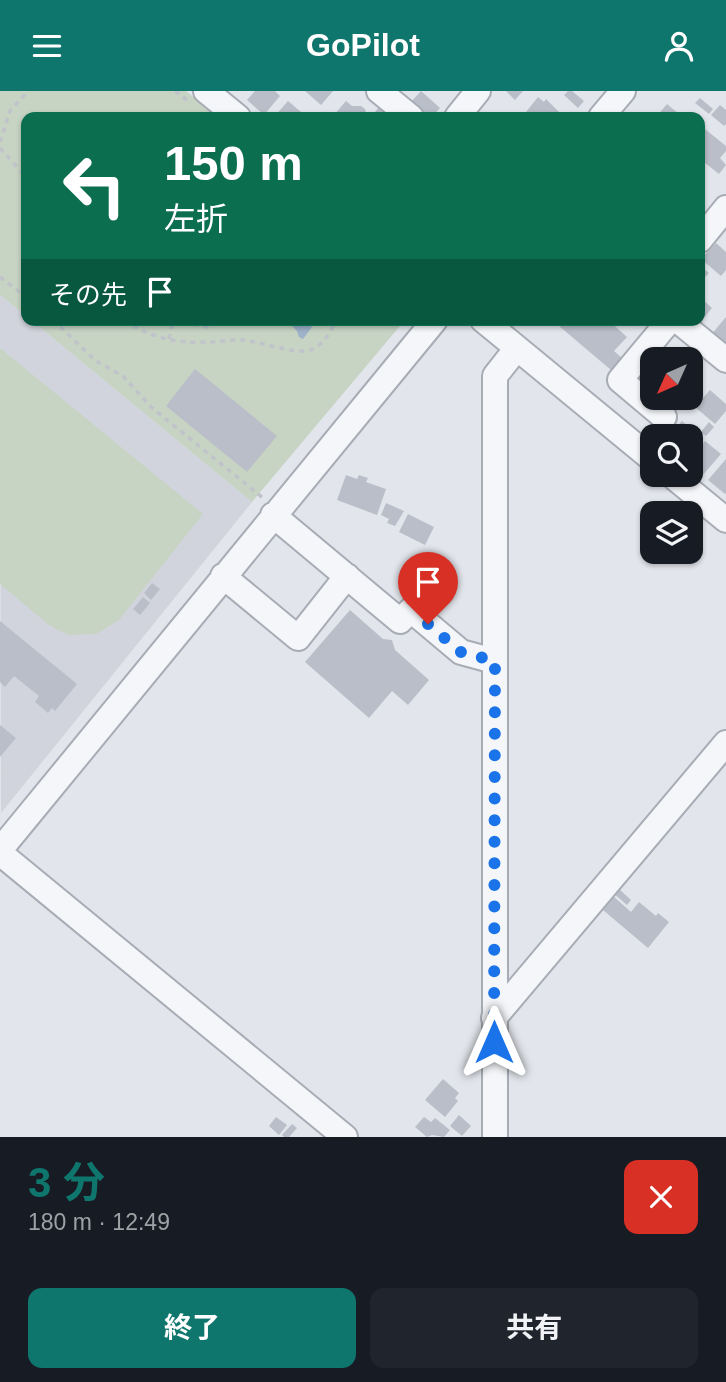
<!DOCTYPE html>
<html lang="ja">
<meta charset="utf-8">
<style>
:root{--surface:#171b24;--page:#20242c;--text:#f1f3f6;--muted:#9ea1a6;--accent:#0f766e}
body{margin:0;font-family:Arial,"Noto Sans JP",sans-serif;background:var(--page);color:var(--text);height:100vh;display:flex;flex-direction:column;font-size:26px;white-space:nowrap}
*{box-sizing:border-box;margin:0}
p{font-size:23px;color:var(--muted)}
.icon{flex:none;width:38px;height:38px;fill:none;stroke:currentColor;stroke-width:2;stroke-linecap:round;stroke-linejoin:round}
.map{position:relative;height:1046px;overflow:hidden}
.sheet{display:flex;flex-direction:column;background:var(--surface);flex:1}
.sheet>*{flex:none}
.hud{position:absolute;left:21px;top:21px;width:684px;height:214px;border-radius:14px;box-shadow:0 2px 5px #0004;background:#0b6e4f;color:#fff;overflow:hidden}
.needle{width:46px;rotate:225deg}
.buttons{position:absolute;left:640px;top:256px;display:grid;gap:14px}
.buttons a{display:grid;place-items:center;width:63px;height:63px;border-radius:14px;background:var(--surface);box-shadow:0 2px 5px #0004;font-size:35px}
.pin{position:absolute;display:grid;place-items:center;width:60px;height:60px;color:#fff;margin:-72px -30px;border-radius:50% 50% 50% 0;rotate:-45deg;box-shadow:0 0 7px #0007}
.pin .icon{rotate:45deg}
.me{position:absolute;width:77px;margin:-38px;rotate:0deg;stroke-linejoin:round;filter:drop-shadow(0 0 5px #0008)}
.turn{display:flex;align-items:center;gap:24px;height:147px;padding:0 28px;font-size:32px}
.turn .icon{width:91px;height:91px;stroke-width:2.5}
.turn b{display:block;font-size:49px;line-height:60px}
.then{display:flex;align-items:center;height:66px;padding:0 28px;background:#0003;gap:14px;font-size:26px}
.round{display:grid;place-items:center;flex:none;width:74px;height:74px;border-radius:14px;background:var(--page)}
.head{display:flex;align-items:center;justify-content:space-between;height:119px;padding:0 28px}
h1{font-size:42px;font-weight:700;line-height:52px;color:var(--accent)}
.button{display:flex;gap:14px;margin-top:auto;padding:14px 28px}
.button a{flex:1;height:80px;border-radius:14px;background:var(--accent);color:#fff;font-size:28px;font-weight:700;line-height:80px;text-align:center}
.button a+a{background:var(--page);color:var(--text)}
header{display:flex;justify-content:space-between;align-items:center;height:91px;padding:0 28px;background:var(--accent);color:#fff;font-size:32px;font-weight:700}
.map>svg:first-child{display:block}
</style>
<header><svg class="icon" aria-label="menu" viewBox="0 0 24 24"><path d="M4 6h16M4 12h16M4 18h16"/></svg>GoPilot<svg class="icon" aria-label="person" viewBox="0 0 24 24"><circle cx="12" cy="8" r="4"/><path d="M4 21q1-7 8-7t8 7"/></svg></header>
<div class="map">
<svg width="726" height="1046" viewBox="0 0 726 1046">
<rect width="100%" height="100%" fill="#e2e5eb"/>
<!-- built -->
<path fill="#d1d4dc" d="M0,204L26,225V229H31L252,411L1,722Z"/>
<!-- green -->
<path fill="#c7d4c4" d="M0,0H186L218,26H26V225L0,204Z
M31,229H405L252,411Z
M0,257L203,423L119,529L96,543L68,544L49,534L0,493Z"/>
<!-- water -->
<path fill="#9eb2ca" d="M286,229H308L312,236L303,248L299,246L297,240Z"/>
<!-- building -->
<path fill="#babec8" d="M255,0H275L280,5L264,24L247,9Z
M305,0H333L321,14Z
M421,0L440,17L432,26H426L410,12Z
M506,0H523L515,9Z
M568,0H572L584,10L578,17L564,4Z
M538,6L544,11L546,8L564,26H532L526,21Z
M700,7L713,18L709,23L695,12Z
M288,10L307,26H274Z
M346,10L352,15H361L365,18L367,26H335L333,25Z
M667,13L679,23L676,26H656Z
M720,14L726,19V33L724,35L711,24Z
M379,16L392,26H371Z
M700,34L726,55V60L720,67L726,74L719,83L700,68Z
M716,152L726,161V179L721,185L701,168Z
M700,175L709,182L705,186L700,182Z
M700,206L712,217L699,233L695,229H700Z
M726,226V258L710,245Z
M552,229H608L627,246L614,260L622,267L611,279Z
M195,278L277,345L247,381L166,315Z
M710,299L726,313V320L715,333L695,316Z
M682,330L701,346L691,357V345H669Z
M709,331L714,336L706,345L701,341Z
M705,350L721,363L702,385L691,376V366Z
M726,368V402L725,403L708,389Z
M346,384L357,388L359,384L368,387L366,391L386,398L377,424L337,409Z
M386,412L404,420L395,435L387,432L389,428L381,424Z
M408,423L434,436L425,454L399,441Z
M152,492L160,498L151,509L144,502Z
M143,506L150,512L140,524L133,518Z
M350,519L383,548L392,549L395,559L429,589L408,614L392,600L369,627L305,571Z
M0,530L77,593L55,620L52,617L48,622L35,611L39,605L14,585L5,596L0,591Z
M0,634L16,647L0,666Z
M618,797L631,809L627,814L613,802Z
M614,806L631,821L639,811L656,825L658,822L669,831L648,857L603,819Z
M443,988L459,1002L455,1007L458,1010L445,1026L425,1009Z
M459,1024L471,1035L462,1045L450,1035Z
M276,1026L287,1034L279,1044L269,1035Z
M424,1026L431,1031L435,1027L450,1039L444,1046L432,1044L427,1046L415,1036Z
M292,1033L297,1037L289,1046H284L282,1044Z"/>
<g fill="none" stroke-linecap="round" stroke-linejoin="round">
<defs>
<path id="minor" d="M206,0L238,26
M379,0L411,26
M457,26L478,0
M601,26L623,0
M700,149L726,117
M483,229L653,369
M677,229L726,269
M664,326L620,289L670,229
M670,383L726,429
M273,424L400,530L411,519L461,561L494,570
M223,485L298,547L347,485
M0,759L435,229
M0,762L345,1046
M494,927L726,652
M495,1046V285L517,257"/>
</defs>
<!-- minor casing -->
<use href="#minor" stroke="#a7acb5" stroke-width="28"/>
<!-- path -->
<path stroke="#c0c3ca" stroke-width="3.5" stroke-dasharray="5 5" stroke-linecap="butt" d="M175,0L187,9
M0,51L10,20L28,0
M0,57L26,86
M0,186L26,206
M53,229L96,270L123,285L151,316L263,407
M125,229C147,246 179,253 207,251C219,251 232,248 244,249C263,251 297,265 313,258C325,252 331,239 337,229
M174,229L206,236L225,229
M169,248L173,229"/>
<!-- minor -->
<use href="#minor" stroke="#f5f6f9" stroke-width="24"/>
</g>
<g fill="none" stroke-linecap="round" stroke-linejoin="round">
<!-- route -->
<path stroke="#1a73e8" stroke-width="12" stroke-dasharray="0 21.6" d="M428,533L461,561L495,570L494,951"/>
</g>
</svg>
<div class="buttons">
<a><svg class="needle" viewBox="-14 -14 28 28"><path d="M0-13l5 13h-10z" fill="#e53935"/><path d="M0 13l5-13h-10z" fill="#9ea1a6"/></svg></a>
<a><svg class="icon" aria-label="search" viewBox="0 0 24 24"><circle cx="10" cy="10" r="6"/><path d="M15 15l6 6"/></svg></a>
<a><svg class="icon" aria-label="layers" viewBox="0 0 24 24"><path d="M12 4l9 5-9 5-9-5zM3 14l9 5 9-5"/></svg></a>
</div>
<div class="pin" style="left:428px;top:533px;background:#d93025"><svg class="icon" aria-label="arrive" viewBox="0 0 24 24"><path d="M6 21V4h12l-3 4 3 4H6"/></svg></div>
<svg class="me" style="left:494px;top:951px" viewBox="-20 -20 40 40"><path d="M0-17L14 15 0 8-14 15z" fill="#1a73e8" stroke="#fff" stroke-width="4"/></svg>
<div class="hud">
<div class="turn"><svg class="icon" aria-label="left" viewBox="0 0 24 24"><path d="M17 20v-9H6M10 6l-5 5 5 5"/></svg><div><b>150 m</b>左折</div></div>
<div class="then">その先<svg class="icon" aria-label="arrive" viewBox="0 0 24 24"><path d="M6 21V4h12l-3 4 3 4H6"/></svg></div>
</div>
</div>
<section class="sheet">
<div class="head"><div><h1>3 分</h1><p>180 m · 12:49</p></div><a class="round" style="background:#d93025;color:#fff"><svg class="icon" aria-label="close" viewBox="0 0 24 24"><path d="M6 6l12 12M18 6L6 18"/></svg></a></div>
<div class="button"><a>終了</a><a>共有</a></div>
</section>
